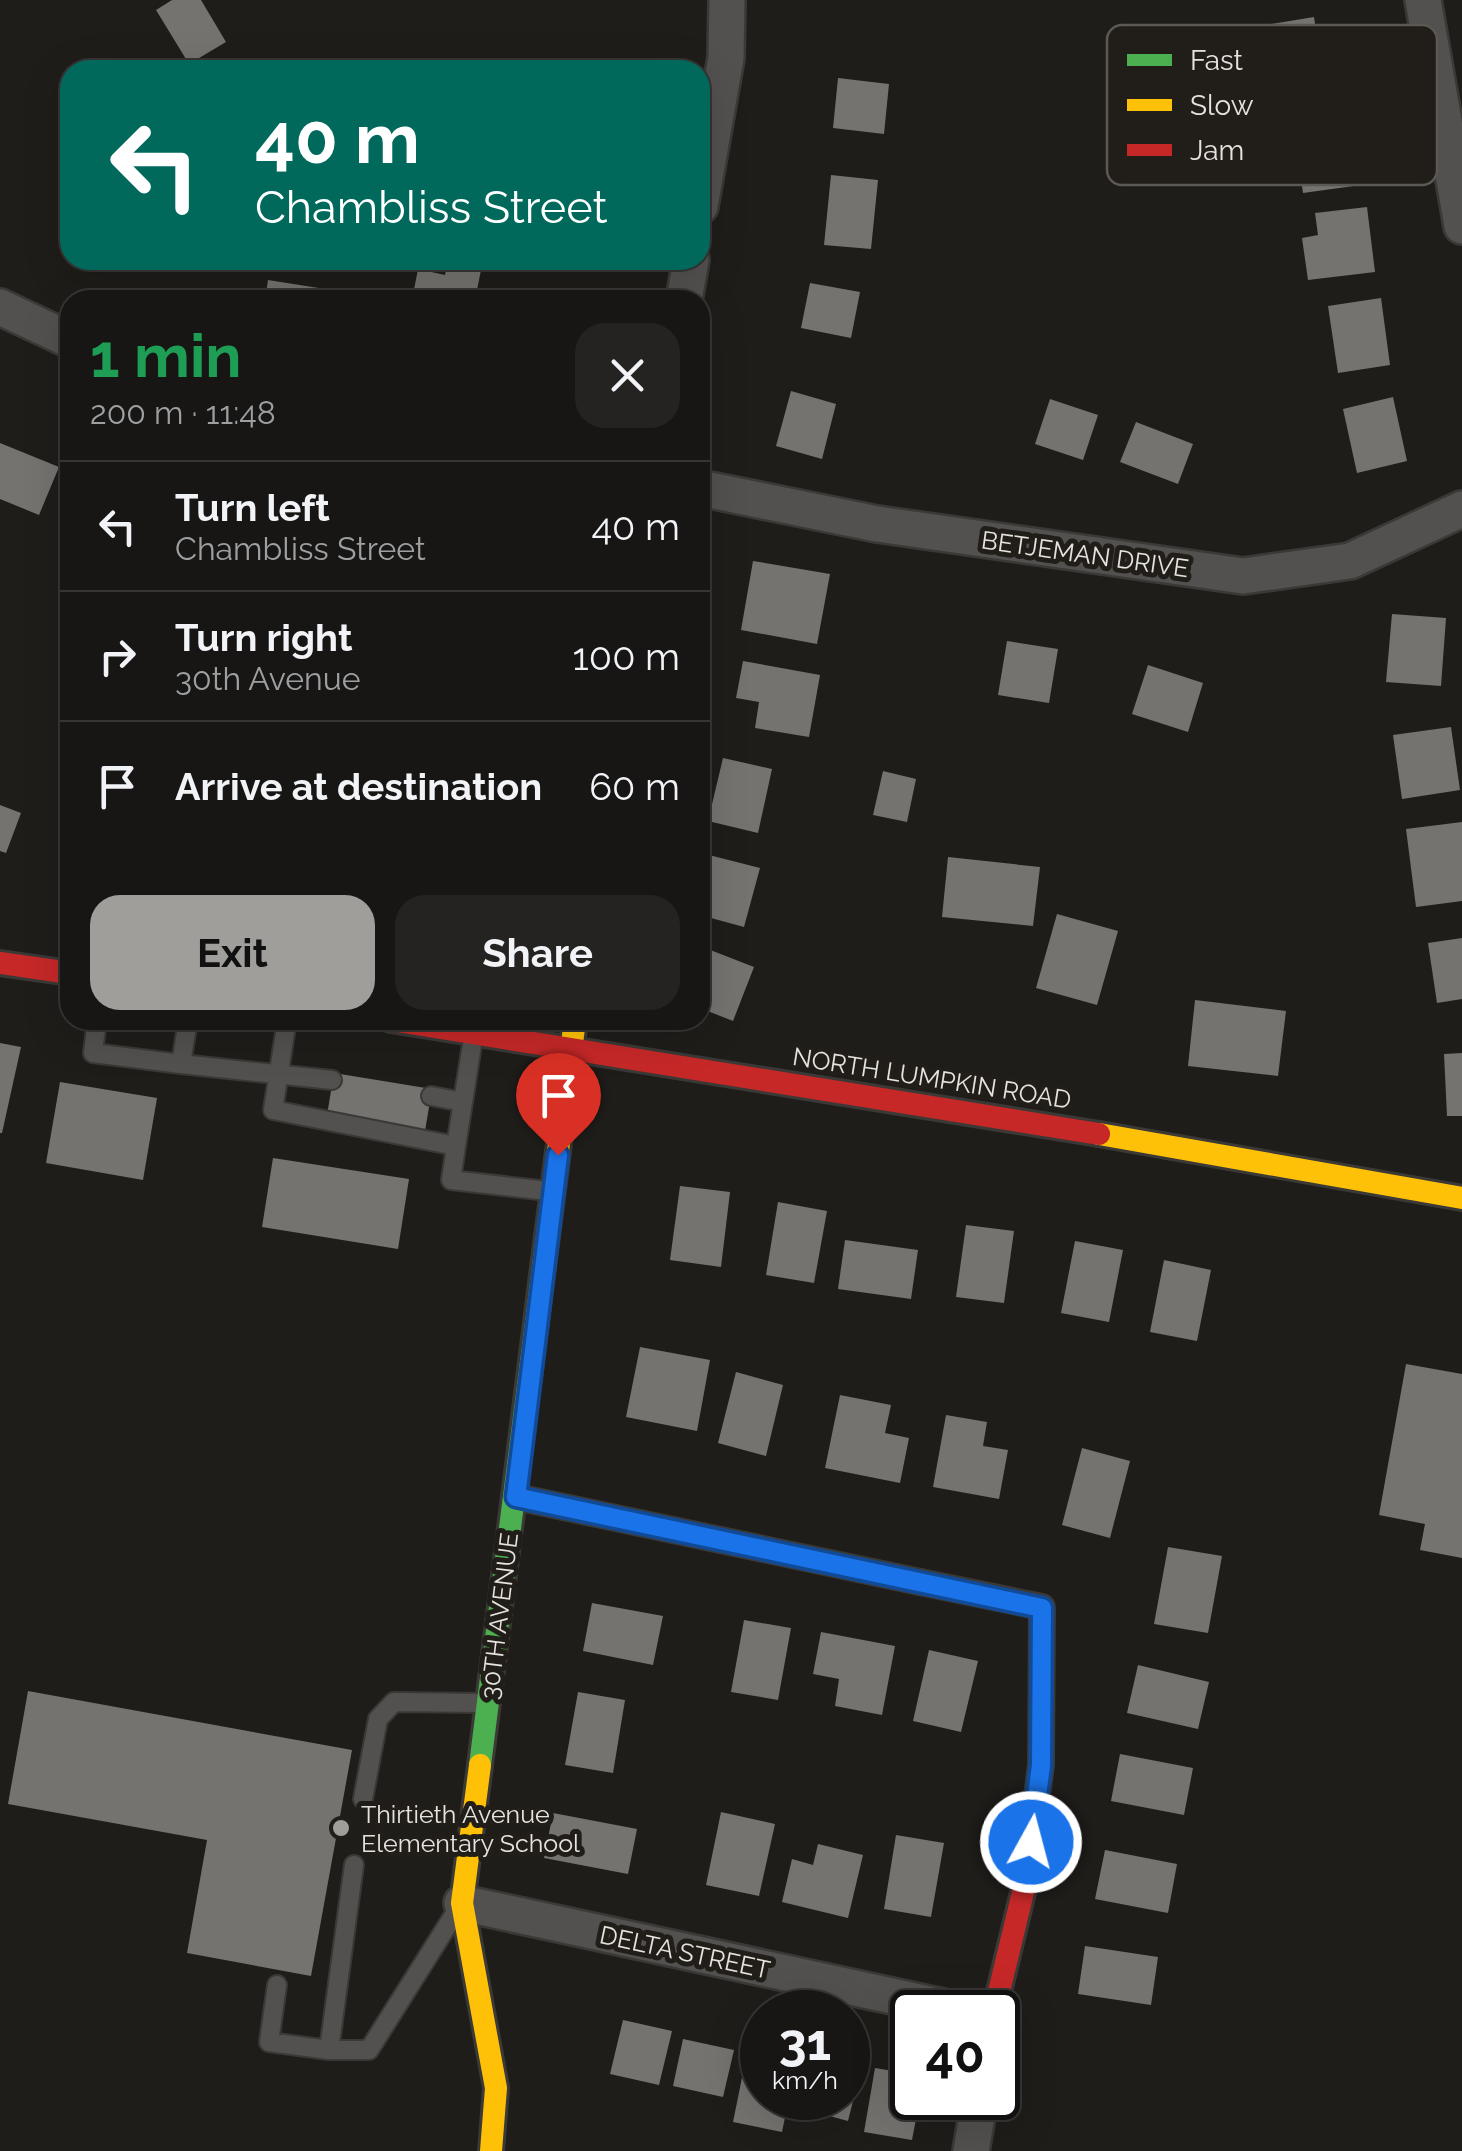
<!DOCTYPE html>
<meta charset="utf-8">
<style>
:root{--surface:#171614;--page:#242322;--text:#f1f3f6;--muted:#9e9fa0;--line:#363534;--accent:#a09e9a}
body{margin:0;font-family:Raleway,sans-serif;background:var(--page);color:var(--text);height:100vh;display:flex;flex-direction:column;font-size:38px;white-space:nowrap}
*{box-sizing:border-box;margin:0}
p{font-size:32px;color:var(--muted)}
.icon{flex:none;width:55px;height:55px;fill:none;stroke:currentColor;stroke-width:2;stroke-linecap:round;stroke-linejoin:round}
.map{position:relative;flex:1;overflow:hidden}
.details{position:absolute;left:60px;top:290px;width:650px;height:740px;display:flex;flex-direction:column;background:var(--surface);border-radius:30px;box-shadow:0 10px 40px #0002,0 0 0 2px var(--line)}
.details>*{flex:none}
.banner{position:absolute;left:60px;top:60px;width:650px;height:210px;border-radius:30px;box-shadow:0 10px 40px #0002,0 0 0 2px var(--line);background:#00695c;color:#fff;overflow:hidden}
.speed{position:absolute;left:740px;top:1990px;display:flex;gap:20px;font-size:50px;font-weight:700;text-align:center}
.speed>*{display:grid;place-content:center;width:130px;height:130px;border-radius:50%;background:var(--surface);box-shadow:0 10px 40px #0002,0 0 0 2px var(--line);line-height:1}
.speed small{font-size:25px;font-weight:400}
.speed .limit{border:5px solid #111;border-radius:15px;background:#fff;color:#111}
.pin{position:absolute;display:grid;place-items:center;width:85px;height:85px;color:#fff;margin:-102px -42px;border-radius:50% 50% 50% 0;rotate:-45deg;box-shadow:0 0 10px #0007}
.pin .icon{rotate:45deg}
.me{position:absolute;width:110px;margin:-55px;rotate:7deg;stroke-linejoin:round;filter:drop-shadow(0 0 8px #0008)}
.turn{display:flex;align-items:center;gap:35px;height:210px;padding:0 30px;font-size:45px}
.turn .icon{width:130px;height:130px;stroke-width:2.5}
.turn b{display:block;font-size:70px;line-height:85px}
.round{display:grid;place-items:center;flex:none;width:105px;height:105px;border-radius:30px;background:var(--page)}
.overview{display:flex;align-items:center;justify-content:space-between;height:170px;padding:0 30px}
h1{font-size:60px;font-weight:700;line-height:75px;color:#1e9e55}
.primary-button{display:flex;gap:20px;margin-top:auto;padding:20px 30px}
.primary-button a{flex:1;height:115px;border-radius:30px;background:var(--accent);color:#111;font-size:40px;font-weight:700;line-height:115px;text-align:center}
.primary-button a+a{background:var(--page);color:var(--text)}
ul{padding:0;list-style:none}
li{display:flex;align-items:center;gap:30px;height:130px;padding:0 30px;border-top:2px solid var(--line)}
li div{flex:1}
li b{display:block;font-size:38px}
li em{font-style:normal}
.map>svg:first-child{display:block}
</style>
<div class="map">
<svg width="1462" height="2151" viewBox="0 0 1462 2151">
<rect width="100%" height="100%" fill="#1f1d1a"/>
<!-- building -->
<path fill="#757370" d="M172,0H201L226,42L189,64L156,10Z
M1314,17L1323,80L1268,88L1259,26Z
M838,78L889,84L884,134L833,128Z
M1351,106L1361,185L1303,193L1292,115Z
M831,175L878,180L871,249L824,245Z
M1367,207L1375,272L1308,280L1302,238L1318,235L1315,213Z
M448,260H483L475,300H412L418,269L445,275Z
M268,280L325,289L324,300H265Z
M810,283L860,292L851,338L801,328Z
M1381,298L1390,365L1338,373L1328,306Z
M791,391L836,404L822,459L776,446Z
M1393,397L1407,461L1357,473L1343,409Z
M1050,399L1098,415L1083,460L1035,444Z
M1136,422L1193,444L1178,484L1120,462Z
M0,443L59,467L39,515L0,499Z
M753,561L830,574L817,644L741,630Z
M1392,614L1446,618L1441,686L1386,682Z
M1007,641L1058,649L1049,703L998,695Z
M743,661L820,675L809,737L755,728L759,702L736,698Z
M1148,665L1203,683L1188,732L1132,714Z
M1451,727L1460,790L1402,799L1393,735Z
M723,758L772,769L758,833L708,821Z
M883,771L916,779L907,822L873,815Z
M0,805L21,813L6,853L0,851Z
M1462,822V901L1416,907L1406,829Z
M709,855L760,868L744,927L700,915V888Z
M948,857L1040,867L1033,926L942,917Z
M1057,914L1118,931L1097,1005L1036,988Z
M1462,938V999L1437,1003L1428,943Z
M700,946L754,967L733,1021L700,1008Z
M1195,1000L1286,1011L1278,1076L1188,1066Z
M0,1043L21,1047L2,1133H0Z
M1462,1053V1116H1447L1444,1054Z
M334,1073L432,1089L425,1131L327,1115Z
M60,1082L157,1098L143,1180L46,1163Z
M273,1158L409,1179L398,1249L262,1227Z
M680,1186L730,1192L721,1267L670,1260Z
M778,1202L827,1211L814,1283L766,1275Z
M966,1225L1014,1231L1004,1303L956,1297Z
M845,1240L918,1250L911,1299L838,1289Z
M1075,1241L1123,1250L1109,1322L1061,1313Z
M1164,1260L1211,1270L1197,1341L1150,1332Z
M640,1347L710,1360L697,1431L626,1417Z
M1406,1364L1462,1374V1558L1420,1550L1425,1524L1379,1515Z
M736,1372L783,1385L766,1456L718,1443Z
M840,1395L891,1405L885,1433L909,1438L900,1483L825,1468Z
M946,1415L987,1422L983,1446L1008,1450L999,1499L933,1487Z
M1082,1448L1130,1461L1110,1538L1062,1525Z
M1168,1547L1222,1556L1208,1633L1154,1624Z
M592,1603L663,1616L653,1665L583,1651Z
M744,1620L791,1628L778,1700L731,1692Z
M821,1632L895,1646L882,1715L835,1706L839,1679L813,1674Z
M929,1650L978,1661L961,1732L913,1721Z
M1138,1665L1209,1682L1198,1729L1127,1713Z
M28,1691L352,1750L311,1976L187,1953L207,1840L8,1804Z
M578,1692L625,1700L613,1773L565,1765Z
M1120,1754L1193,1768L1184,1815L1111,1801Z
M721,1812L775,1824L759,1896L706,1885Z
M553,1813L637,1829L628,1874L544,1858Z
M896,1835L944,1843L931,1917L884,1909Z
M818,1844L863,1855L848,1918L782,1902L792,1859L813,1865Z
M1105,1850L1177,1864L1168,1913L1095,1899Z
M1085,1946L1158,1957L1151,2005L1078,1994Z
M623,2020L672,2031L659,2085L610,2074Z
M683,2039L734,2050L723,2097L673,2086Z
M749,2043L762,2046V2098H789L782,2132L733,2122Z
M848,2062L862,2065L848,2121L800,2108L803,2098H848Z
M875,2068L912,2074V2098H920L912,2140L864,2132Z"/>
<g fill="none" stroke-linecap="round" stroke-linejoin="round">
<defs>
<path id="lane" d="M97,1020L93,1053L181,1064
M188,1020L181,1064L332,1080
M287,1020L273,1110L456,1146L451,1180L548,1191
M431,1096L463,1102L456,1146
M463,1102L473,1038
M363,1799L378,1719L394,1702L482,1703
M277,1985L269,2042L329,2050L354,1865
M329,2050H369L454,1915"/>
<path id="street" d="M1423,0L1462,226
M700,206L726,58L727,0
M684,300L691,260
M0,307L70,340
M700,488L877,524L1243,576L1350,561L1462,509
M462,1903L966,2012
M971,2151L980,2098"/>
<path id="fast" d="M480,1765L543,1267"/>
<path id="slow" d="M1099,1134L1462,1198
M543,1267L575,1020
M516,1497L920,1582
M480,1765L462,1903L496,2088L491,2151"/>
<path id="jam" d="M0,963L70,973
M391,1020L1099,1134
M920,1582L1042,1607L1041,1765L1026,1880L994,2012"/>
</defs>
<!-- lane casing -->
<use href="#lane" stroke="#3a3936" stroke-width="22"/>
<!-- street casing -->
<use href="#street" stroke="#3a3936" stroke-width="40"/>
<!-- fast casing -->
<use href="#fast" stroke="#3a3936" stroke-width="28"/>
<!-- slow casing -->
<use href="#slow" stroke="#3a3936" stroke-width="28"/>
<!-- jam casing -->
<use href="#jam" stroke="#3a3936" stroke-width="28"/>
<!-- lane -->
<use href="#lane" stroke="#525150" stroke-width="18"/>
<!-- street -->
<use href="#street" stroke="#525150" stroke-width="35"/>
<!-- fast -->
<use href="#fast" stroke="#4caf50" stroke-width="22"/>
<!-- slow -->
<use href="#slow" stroke="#ffc107" stroke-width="22"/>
<!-- jam -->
<use href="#jam" stroke="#c62828" stroke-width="22"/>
</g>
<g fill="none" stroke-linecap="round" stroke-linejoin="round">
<defs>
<path id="route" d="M558,1155L516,1497L1042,1608L1041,1765L1031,1842"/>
</defs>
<!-- route casing -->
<use href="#route" stroke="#114b97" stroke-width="25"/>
<!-- route -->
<use href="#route" stroke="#1a73e8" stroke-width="18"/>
</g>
<!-- markers -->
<circle fill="#a09e9a" stroke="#211d18" stroke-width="4" cx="341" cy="1828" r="10"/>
<g text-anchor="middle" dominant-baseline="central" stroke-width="10" stroke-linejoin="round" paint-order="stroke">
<!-- street labels -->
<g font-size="25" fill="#e5e3df" stroke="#211d18">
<text transform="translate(1085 554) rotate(8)">BETJEMAN DRIVE</text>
<text transform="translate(932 1078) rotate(9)">NORTH LUMPKIN ROAD</text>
<text transform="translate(499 1616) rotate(-83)">30TH AVENUE</text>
<text transform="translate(685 1952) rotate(12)">DELTA STREET</text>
</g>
<!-- poi labels -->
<g font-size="25" fill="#e5e3df" stroke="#211d18" text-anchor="start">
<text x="361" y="1814">Thirtieth Avenue<tspan x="361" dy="29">Elementary School</tspan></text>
</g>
</g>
<!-- legend -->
<rect x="1107" y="25" width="330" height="160" rx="15" fill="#211d18" stroke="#5c5854" stroke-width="2.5"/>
<rect x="1127" y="54" width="45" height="12" fill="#4caf50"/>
<rect x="1127" y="99" width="45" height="12" fill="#ffc107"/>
<rect x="1127" y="144" width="45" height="12" fill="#c62828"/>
<g font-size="28" fill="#e5e3df">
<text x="1190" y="70">Fast</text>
<text x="1190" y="115">Slow</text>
<text x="1190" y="160">Jam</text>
</g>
</svg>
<div class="speed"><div>31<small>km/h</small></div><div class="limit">40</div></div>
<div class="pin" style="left:558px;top:1155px;background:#d93025"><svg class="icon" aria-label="arrive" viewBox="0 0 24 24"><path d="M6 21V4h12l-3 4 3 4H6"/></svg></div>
<svg class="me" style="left:1031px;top:1842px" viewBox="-20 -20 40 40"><circle r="17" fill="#1a73e8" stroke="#fff" stroke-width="3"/><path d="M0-11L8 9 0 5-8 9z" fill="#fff"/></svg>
<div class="banner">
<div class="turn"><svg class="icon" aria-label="left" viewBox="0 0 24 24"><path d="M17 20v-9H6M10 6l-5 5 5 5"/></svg><div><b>40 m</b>Chambliss Street</div></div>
</div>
<section class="details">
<div class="overview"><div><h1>1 min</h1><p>200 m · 11:48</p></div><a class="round"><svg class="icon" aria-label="close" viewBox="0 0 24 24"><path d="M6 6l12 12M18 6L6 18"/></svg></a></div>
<ul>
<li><svg class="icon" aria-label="left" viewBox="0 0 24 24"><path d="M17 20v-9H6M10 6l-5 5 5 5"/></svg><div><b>Turn left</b><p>Chambliss Street</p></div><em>40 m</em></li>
<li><svg class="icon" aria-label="right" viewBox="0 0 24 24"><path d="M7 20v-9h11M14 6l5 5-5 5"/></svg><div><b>Turn right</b><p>30th Avenue</p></div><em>100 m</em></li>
<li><svg class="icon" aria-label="arrive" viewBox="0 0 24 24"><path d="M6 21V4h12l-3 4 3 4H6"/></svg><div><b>Arrive at destination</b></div><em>60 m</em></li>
</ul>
<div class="primary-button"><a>Exit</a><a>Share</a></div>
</section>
</div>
